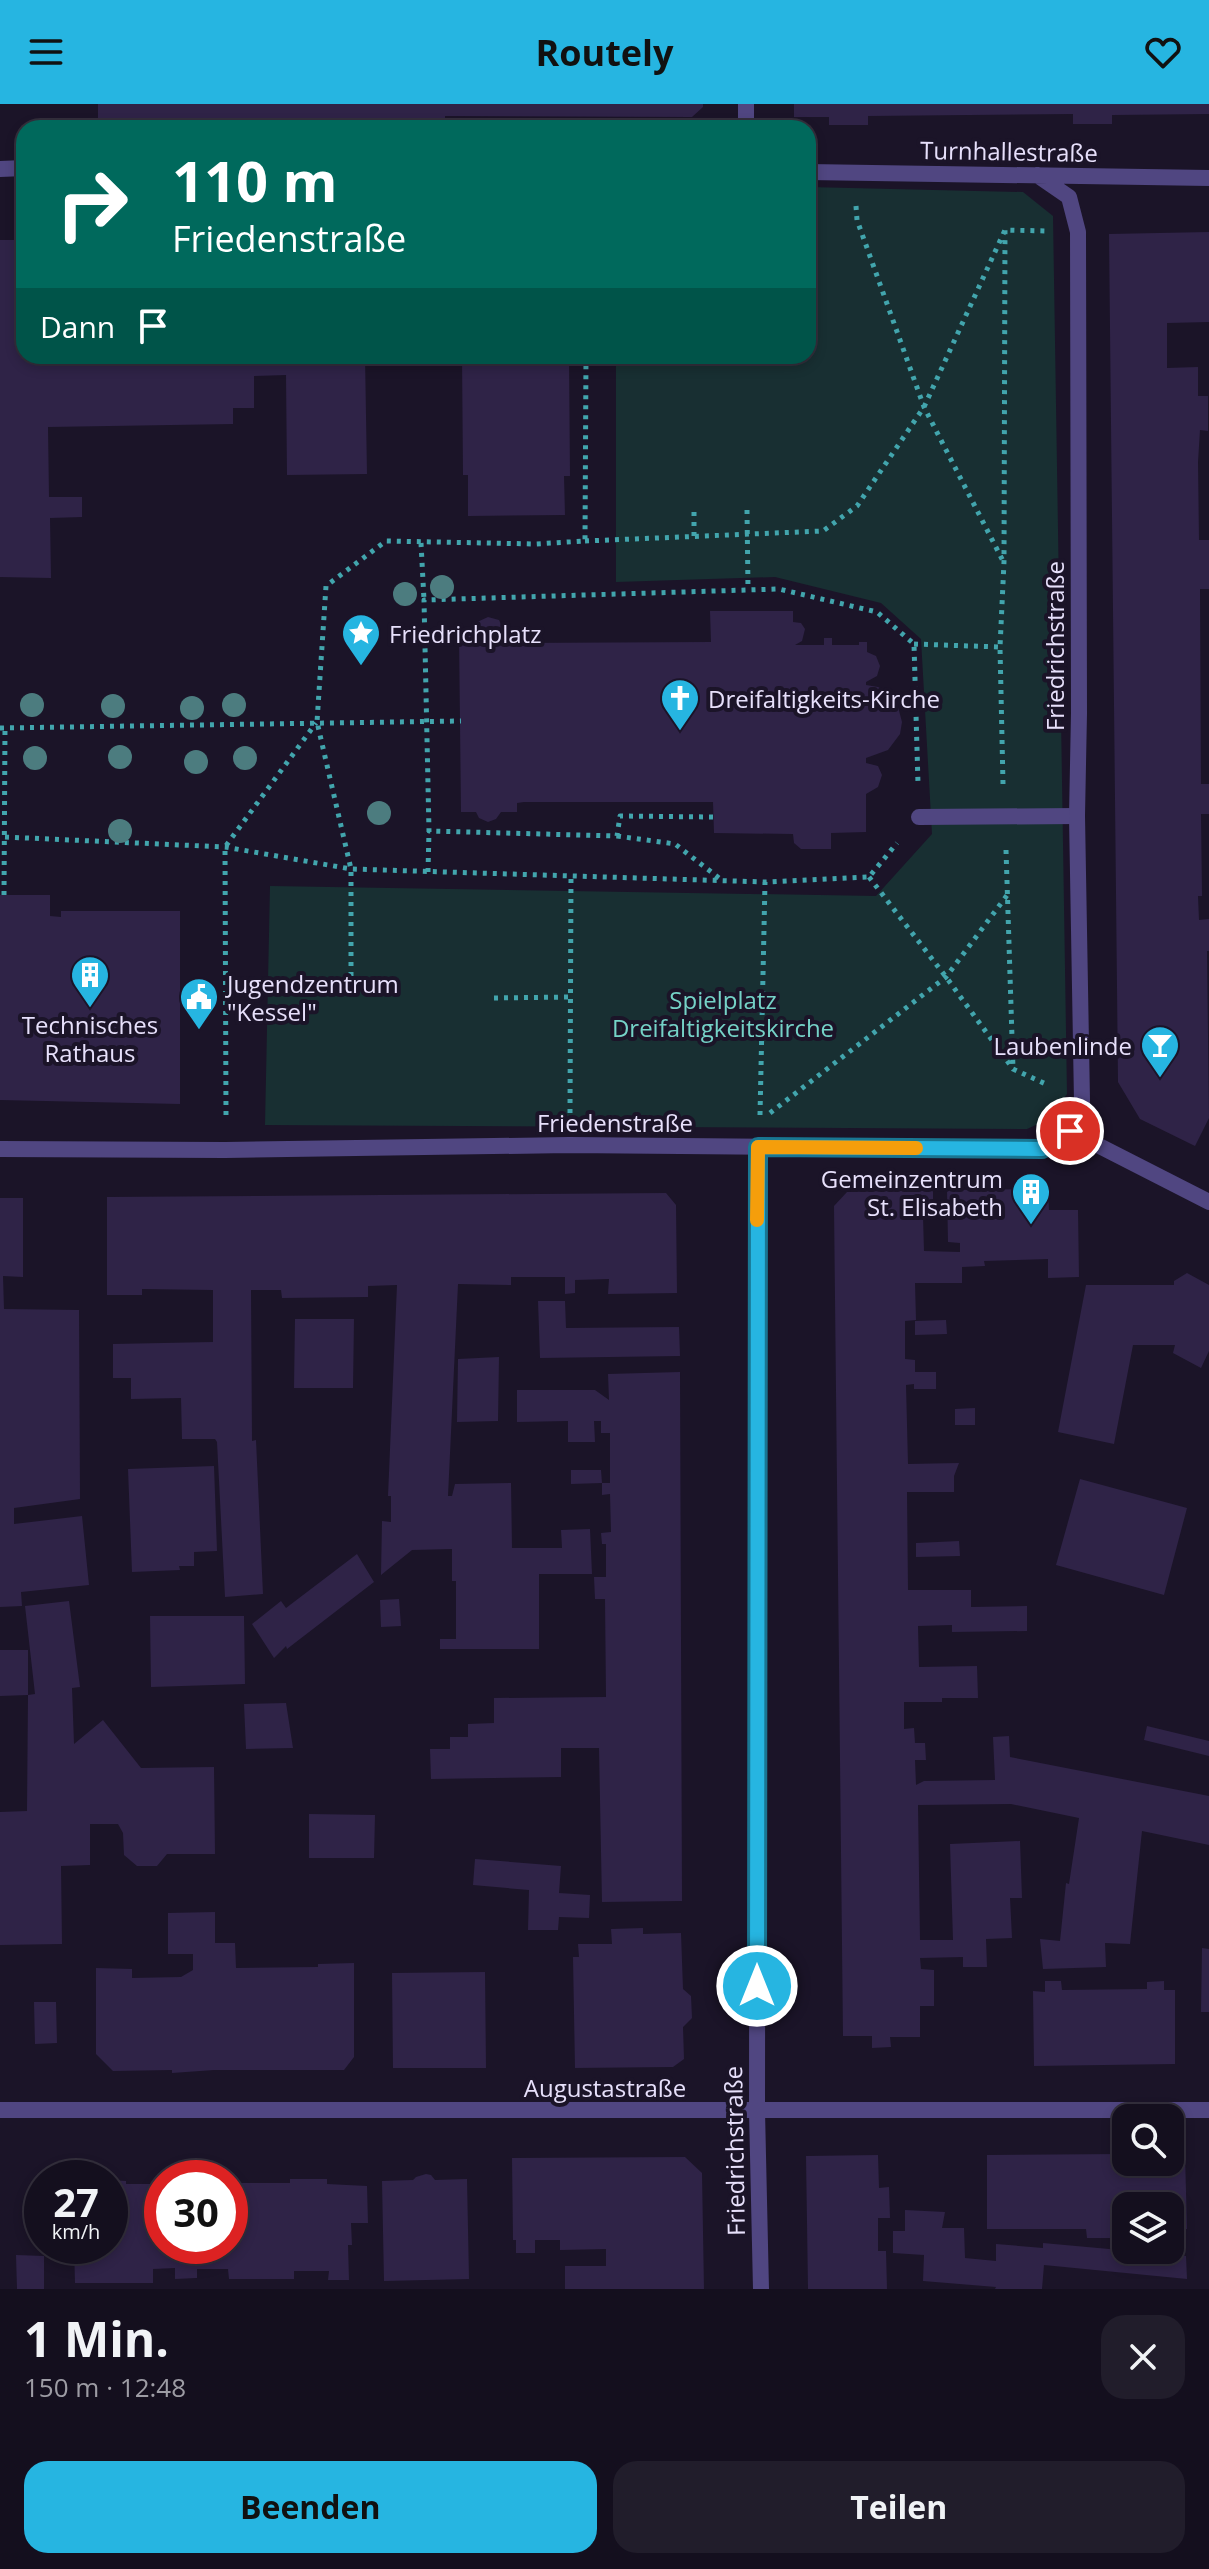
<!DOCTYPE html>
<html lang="de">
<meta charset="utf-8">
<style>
:root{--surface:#140f1e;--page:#211d2b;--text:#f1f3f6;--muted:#9d9ca4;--line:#332f3c;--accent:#26b5e1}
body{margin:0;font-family:"Open Sans",sans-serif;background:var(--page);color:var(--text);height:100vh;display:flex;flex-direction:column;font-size:30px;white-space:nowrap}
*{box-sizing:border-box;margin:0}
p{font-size:26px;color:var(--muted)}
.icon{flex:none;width:44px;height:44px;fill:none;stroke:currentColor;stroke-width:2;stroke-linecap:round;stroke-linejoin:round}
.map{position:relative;height:2185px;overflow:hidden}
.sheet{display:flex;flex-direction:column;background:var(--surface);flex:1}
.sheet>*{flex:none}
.hud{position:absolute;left:16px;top:16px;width:800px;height:244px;border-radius:24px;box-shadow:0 4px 12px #0003,0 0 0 2px var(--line);background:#00695c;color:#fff;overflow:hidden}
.controls{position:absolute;left:1112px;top:2000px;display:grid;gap:16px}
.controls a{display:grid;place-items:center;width:72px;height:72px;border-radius:16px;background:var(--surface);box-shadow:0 4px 12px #0003,0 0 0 2px var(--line);font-size:40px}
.speed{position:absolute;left:24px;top:2056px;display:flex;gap:16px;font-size:40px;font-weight:700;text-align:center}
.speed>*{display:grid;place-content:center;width:104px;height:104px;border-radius:50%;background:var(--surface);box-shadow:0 4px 12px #0003,0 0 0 2px var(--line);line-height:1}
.speed small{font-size:20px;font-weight:400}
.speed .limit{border:12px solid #d22;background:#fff;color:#111}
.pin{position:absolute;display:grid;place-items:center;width:68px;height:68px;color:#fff;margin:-34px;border:4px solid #fff;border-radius:50%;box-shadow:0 2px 8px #0007}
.me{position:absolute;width:88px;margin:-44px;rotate:0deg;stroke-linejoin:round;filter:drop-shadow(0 0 6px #0008)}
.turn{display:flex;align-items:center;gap:28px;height:168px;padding:0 24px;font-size:36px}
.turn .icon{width:104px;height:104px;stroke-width:2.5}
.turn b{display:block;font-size:56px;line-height:68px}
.then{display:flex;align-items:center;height:76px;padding:0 24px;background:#0003;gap:16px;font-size:30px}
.round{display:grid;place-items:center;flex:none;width:84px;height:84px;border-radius:24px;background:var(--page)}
.overview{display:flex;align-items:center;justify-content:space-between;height:136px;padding:0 24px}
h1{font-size:48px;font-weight:700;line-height:60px}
.action{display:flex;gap:16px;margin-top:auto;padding:16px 24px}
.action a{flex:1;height:92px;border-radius:24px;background:var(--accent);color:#111;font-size:32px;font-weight:700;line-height:92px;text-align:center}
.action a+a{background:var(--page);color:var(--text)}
header{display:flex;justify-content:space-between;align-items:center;height:104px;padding:0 24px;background:var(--accent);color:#111;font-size:36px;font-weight:700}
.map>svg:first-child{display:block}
</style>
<header><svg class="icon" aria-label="menu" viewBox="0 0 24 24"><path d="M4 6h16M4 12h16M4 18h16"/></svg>Routely<svg class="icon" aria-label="heart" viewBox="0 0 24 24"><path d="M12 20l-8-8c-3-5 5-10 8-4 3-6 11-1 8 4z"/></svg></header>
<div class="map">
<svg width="1209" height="2185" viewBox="0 0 1209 2185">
<rect width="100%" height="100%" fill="#1b1428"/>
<!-- green -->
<path fill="#182f32" d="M808,83L1023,88L1053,112L1067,990L1049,1015L1027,1025L265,1021L270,782L876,792L932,730L921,535L881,499L775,473L616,478V252H808Z"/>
<!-- building -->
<path fill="#2f2347" d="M98,0H703V3L692,13L445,12V16L98,18Z
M794,0H1209V10L1112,11V20H1073V10L868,12V21H829V13H794Z
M1209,128V218L1167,219V264L1198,263V292H1208V327L1200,326L1198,358L1199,436H1209V485H1200L1201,680H1209V710H1201L1202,792H1198L1199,816L1209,815V847H1207L1209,1014L1195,1042L1140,1015L1118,978L1109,130Z
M0,136H24V252H365L367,370L287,371L286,271L254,272V304H233V320L48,323L49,393H82V413L50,414L51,474L0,473Z
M462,252H569L570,372H564L565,411L468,412V371H463Z
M710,507H793V518L801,519L805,525L802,537L795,541H824V534H832V541H859V538H867V548L876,552L880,562L877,572L866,578V581L878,583L888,588L897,599L902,618L900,630L888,646L866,654V659L878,662L882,671L878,683L866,690V728L831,729V745H801L794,739L793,730L714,729L713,698H524L517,699V708H501L496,715L488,718L479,714L476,708H461L459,530L471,529L475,519L488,513L499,516L505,529H517V539L711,538Z
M0,791H50V812L61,813V807H180V1000L0,996Z
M1048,1085L1049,1106H1078L1079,1173L1048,1174V1155L984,1157L985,1162L962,1163V1179H915L916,1216L905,1217V1255L915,1256V1268H936V1285H914V1280L906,1281L908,1360L959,1359L954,1372V1388H907L908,1486H971V1503L1027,1502V1527L952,1528V1521L918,1522L919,1563L977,1562L978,1594H942V1598H904V1625L914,1624L915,1639H925L926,1656H915L916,1681L924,1677L995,1676L993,1633L1009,1632L1010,1653L1209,1692V1741L1142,1727L1130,1840L1105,1839L1106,1863L1043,1865L1040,1835L1060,1837L1066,1779L1069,1780L1079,1714L1011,1700L918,1701L920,1836H953L950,1740L1020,1737L1022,1794H1010L1012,1834L986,1835L987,1863H963V1853L920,1854L921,1865L934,1866V1902H920V1933H890L891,1943L872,1944V1932H843L834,1102L847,1088L933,1086V1112H923L924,1147L960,1148V1139L948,1138L947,1086Z
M666,1089L676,1101L677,1189L608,1190L609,1175L575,1176V1189L565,1190V1173H511V1181L458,1180L448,1392H452L455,1380L511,1379L512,1444H562L561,1426L590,1425L592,1470H539V1545H440V1535H456V1477H452V1445L412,1446L381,1471L382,1417L391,1418V1392H388L397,1181L368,1182V1193L282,1194L281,1186H251L252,1337L256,1336L263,1490L225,1493L217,1338L215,1335H182L181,1294L131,1295V1274H113V1240L213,1238V1186L142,1185V1191H107V1093Z
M0,1094H23V1173L3,1172L4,1205L79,1206L80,1395L14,1404V1420L82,1412L89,1481L21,1488L22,1502L0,1503Z
M1187,1169L1209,1181V1247L1201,1264L1173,1249L1175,1241H1133L1114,1340L1058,1328L1086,1181H1174V1177Z
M538,1197H565L566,1224L679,1223L680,1252L540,1254Z
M295,1215H354L353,1284H294Z
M946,1216L947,1230L915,1231V1217Z
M499,1253L498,1317L457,1318L458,1255Z
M680,1268L682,1797L602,1798L599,1644H561V1673L431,1675L430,1645H450V1633H468V1620L494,1619V1594L606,1593L605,1495H595L594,1473H606V1440H602L601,1429L611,1428L610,1390L602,1391V1379H610V1329H601V1317H594L595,1338H568V1317L517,1318V1286H595L609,1296L608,1270Z
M975,1304V1321H955V1305Z
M214,1362L217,1447L194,1448V1462H179L180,1466L132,1468L128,1365Z
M571,1366H601L602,1379L571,1380Z
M1080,1375L1187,1404L1164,1491L1056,1461Z
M959,1437L960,1452L916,1453V1439Z
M357,1450L374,1478L287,1545L286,1542L274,1554L252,1520L281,1497L286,1504Z
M399,1495L401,1522L381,1523L380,1496Z
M69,1497L80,1583L72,1584L74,1640L103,1616L141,1664L214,1663L215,1750H167L157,1762H137L124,1751L123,1729L118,1720H90V1761L61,1762L62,1840L0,1841V1708L27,1707L28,1591L35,1590L25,1502Z
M150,1512H244L245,1580L151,1583Z
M0,1546H28V1591L0,1592Z
M286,1599L293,1644L246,1645L244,1600Z
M1147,1622L1209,1637V1652L1144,1636Z
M309,1710L375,1711L374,1754H309Z
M475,1755L561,1762L559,1789L590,1791L589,1814L559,1813L558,1826H528L529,1786L473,1781Z
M215,1808V1839H235L236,1864L318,1863V1860L354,1859V1953L344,1966H214L172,1969V1966L113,1967L96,1950V1864L132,1865V1874L181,1873L193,1866V1850H168V1809Z
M643,1824V1830L681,1829L683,1885L691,1892L692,1914L683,1923L684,1955L673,1963L575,1964L573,1853H579L578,1840H612L611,1825Z
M1202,1844L1209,1845V1908H1201Z
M485,1868L486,1964H393L392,1869Z
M1045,1877H1061L1062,1886L1147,1885V1878L1164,1877V1886H1175V1960L1034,1962L1033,1887L1045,1888Z
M34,1898H56L57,1939L35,1940Z
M1126,2050V2058H1170V2050H1185L1187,2125H1170V2102H1126V2134H1087L1086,2125H987V2051Z
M878,2051L879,2084L889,2083L890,2114H878V2147H886L887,2185H808L806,2052Z
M685,2053L702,2069L704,2185H565V2162H606V2145L560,2146V2136H535V2149H516V2136H513L512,2054Z
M426,2070L431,2071L435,2076L467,2075L469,2175L384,2177L382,2077L413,2076L416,2073Z
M290,2075H327V2080L367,2082L368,2119H351L352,2141H348L349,2176H328L329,2167H294V2175H229L228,2165H197V2174L175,2175V2164L153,2165V2179H75L74,2142H110V2076L126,2077V2080H155V2096H162V2142H230V2079H290Z
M905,2106L945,2108L942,2124H964L965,2154L996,2157V2140L1043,2144V2139L1186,2152L1187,2175L1044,2161L1042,2185H995L996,2183L923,2177L924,2151L893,2149V2127H905Z
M16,2151L44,2152V2185H17Z"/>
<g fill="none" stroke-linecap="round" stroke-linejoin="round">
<!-- path -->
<path stroke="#42a5ad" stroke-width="5" stroke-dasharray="4 6" stroke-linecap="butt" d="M856,102L857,116L924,303L1003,457
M747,406L748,485
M694,432V406
M585,437L823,427L857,402L924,303L1005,126L1046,127
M421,439L424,496
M914,540L1000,543
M0,624L461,617
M1003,680L1000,543L1004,458L1005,126
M713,713L620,712L617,732L429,727L424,496L779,485L877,508L914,540L918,680
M617,732L675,740L719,774
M5,733L225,743L351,765L765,778L869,773L897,739
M1006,746L1013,965
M428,768L429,727
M869,773L946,873L1013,965L1048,981
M4,791L5,624
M351,892V765L317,618L326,482L386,437L536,440L585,437L586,252
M494,894L571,893
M570,1009L571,770
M770,1009L946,873L1008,790
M226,1011L225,743L316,619
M760,1011L765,778"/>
<!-- service -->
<path stroke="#504681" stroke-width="16" d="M919,713L1077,712"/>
<!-- minor -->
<path stroke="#504681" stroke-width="16" d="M746,24V0
M0,65L24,64
M808,68L1209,74
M1037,71L1069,93L1078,128L1079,609L1077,712L1082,997L1070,1027
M1070,1027L1209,1098
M758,1043L757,2007L761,2185
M0,1045L225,1046L569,1041L1042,1045L1070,1027
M0,2006H1209"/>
</g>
<!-- trees -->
<g fill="#4c7c7f">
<circle cx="442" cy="483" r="12"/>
<circle cx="405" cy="490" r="12"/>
<circle cx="32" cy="601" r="12"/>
<circle cx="234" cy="601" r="12"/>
<circle cx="113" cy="602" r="12"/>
<circle cx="192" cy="604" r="12"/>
<circle cx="120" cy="653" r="12"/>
<circle cx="35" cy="654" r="12"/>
<circle cx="245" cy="654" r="12"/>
<circle cx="196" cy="658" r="12"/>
<circle cx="379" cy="709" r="12"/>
<circle cx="120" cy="727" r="12"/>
</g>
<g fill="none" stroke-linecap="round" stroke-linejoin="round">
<defs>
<path id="route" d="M757,1882L758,1043L1042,1045L1070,1027"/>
</defs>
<!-- route casing -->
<use href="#route" stroke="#197692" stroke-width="20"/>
<!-- route -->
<use href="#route" stroke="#26b5e1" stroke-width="14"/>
<!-- slow -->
<path stroke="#f59e0b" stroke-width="14" d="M757,1116L758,1043L916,1044"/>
</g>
<!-- icons -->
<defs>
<symbol id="sight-pin" viewBox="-11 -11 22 30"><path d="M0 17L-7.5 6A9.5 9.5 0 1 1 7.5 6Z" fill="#26b5e1" stroke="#1b1428"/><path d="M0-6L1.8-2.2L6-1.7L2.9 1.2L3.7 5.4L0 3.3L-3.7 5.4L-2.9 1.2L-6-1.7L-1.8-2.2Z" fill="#fff"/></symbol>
<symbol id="church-pin" viewBox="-11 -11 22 30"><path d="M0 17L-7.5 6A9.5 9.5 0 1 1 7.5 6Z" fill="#26b5e1" stroke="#1b1428"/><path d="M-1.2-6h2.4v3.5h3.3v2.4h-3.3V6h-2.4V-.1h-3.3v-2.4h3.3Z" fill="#fff"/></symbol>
<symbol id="building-pin" viewBox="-11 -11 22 30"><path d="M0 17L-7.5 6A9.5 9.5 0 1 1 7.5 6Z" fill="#26b5e1" stroke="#1b1428"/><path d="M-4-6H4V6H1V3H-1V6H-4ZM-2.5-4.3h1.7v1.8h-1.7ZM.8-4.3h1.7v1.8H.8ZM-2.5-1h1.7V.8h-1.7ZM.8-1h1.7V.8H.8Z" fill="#fff"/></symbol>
<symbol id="civic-pin" viewBox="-11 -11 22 30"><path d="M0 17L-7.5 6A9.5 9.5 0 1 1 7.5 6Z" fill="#26b5e1" stroke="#1b1428"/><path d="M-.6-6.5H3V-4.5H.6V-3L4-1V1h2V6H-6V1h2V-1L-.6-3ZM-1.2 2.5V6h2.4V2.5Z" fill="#fff"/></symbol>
<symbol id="bar-pin" viewBox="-11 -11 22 30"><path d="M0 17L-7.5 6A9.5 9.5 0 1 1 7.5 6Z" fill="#26b5e1" stroke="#1b1428"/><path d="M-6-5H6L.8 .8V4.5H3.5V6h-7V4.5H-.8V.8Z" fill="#fff"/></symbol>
</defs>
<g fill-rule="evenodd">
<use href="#sight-pin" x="339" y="507" width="44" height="60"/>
<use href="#church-pin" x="658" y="572" width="44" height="60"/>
<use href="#building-pin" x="68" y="849" width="44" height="60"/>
<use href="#civic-pin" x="177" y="871" width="44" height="60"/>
<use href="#bar-pin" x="1138" y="919" width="44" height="60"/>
<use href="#building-pin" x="1009" y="1066" width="44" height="60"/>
</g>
<g text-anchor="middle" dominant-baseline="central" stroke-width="8" stroke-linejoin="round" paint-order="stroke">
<!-- street labels -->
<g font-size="24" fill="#e7e0fb" stroke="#1b1428">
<text transform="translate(1009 47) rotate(1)">Turnhallestraße</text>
<text transform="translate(1054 542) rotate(-90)">Friedrichstraße</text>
<text x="615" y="1018">Friedenstraße</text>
<text x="605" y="1983">Augustastraße</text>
<text transform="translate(734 2047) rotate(-91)">Friedrichstraße</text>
</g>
<!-- poi labels -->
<g font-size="24" fill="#e7e0fb" stroke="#1b1428" text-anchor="start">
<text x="389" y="529">Friedrichplatz</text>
<text x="708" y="594">Dreifaltigkeits-Kirche</text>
<text x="227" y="879">Jugendzentrum<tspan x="227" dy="28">"Kessel"</tspan></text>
<text x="90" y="920" text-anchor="middle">Technisches<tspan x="90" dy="28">Rathaus</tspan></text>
<text x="1132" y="941" text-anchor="end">Laubenlinde</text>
<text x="1003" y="1074" text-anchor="end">Gemeinzentrum<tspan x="1003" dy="28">St. Elisabeth</tspan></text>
</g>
<!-- park labels -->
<g font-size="24" fill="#75d2c7" stroke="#1b1428">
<text x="723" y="895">Spielplatz<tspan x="723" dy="28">Dreifaltigkeitskirche</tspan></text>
</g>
</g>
</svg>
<div class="controls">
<a><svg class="icon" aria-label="search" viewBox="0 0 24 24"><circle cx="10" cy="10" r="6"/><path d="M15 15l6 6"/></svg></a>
<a><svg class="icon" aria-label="layers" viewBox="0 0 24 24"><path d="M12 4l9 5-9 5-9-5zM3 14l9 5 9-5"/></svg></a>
</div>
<div class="speed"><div>27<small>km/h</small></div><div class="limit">30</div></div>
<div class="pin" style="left:1070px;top:1027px;background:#d93025"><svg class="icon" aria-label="arrive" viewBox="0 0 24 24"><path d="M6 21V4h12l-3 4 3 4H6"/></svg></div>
<svg class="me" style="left:757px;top:1882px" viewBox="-20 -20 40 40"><circle r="17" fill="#26b5e1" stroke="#fff" stroke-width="3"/><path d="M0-11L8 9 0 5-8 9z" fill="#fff"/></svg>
<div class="hud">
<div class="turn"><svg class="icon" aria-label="right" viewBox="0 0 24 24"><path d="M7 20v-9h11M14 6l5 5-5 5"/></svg><div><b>110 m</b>Friedenstraße</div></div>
<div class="then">Dann<svg class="icon" aria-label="arrive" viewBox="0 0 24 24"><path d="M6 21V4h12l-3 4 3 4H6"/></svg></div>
</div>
</div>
<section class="sheet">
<div class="overview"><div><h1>1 Min.</h1><p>150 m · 12:48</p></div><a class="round"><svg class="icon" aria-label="close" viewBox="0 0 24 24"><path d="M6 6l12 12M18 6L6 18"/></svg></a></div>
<div class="action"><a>Beenden</a><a>Teilen</a></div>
</section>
